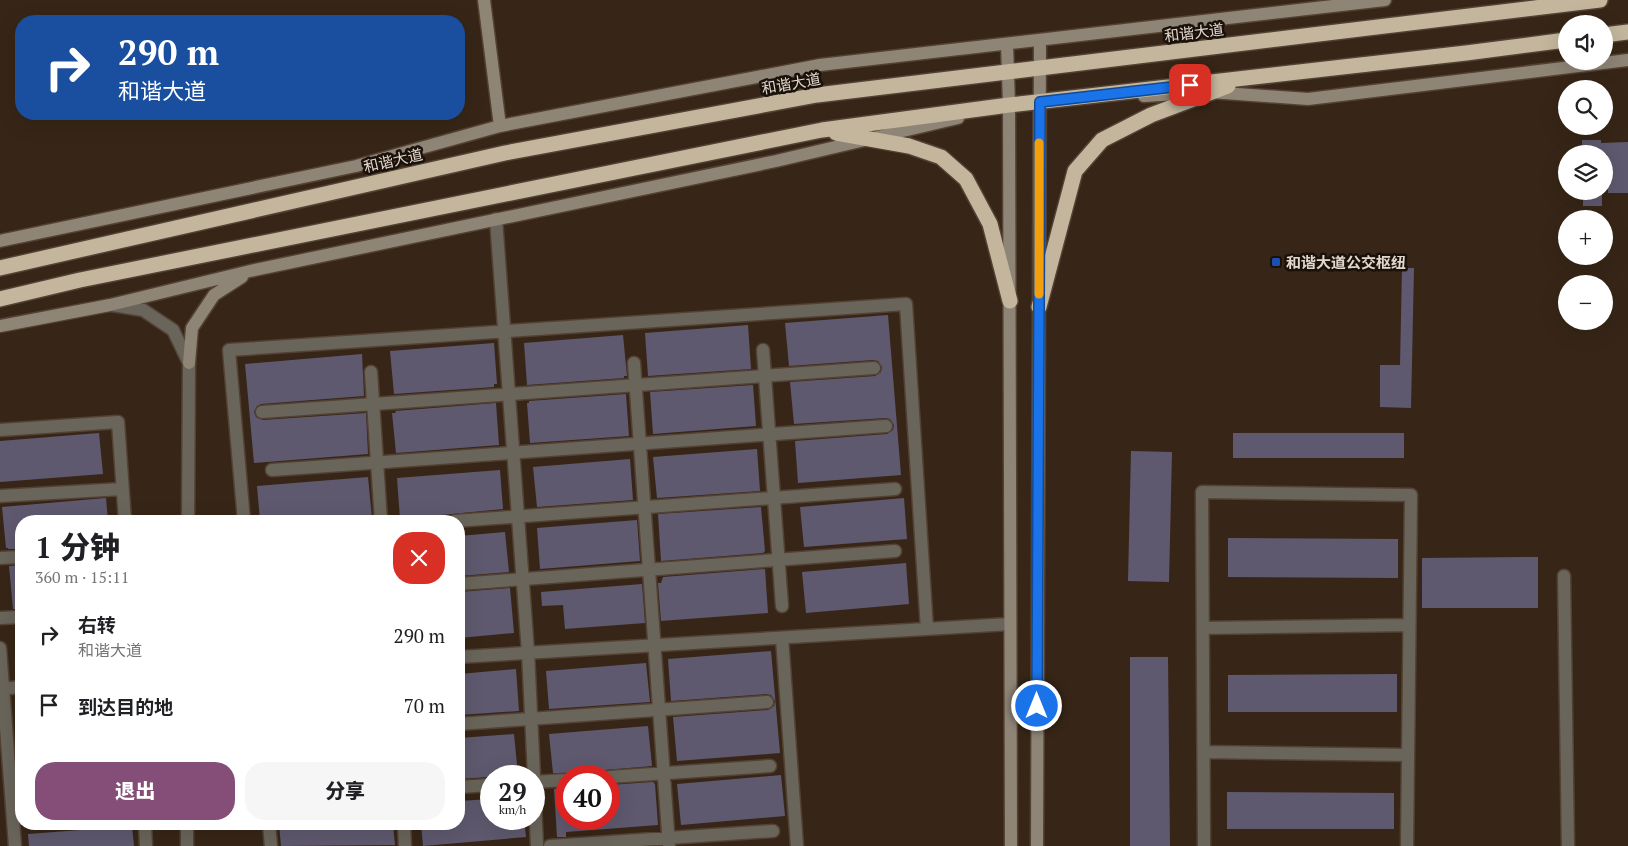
<!DOCTYPE html>
<html lang="zh">
<meta charset="utf-8">
<style>
:root{--surface:#fff;--page:#f6f6f6;--text:#202124;--muted:#757577;--accent:#844e79}
body{margin:0;font-family:"PT Serif","Noto Sans SC",serif;background:var(--page);color:var(--text);height:100vh;display:flex;flex-direction:column;font-size:19px;white-space:nowrap}
*{box-sizing:border-box;margin:0}
p{font-size:16px;color:var(--muted)}
.icon{flex:none;width:28px;height:28px;fill:none;stroke:currentColor;stroke-width:2;stroke-linecap:round;stroke-linejoin:round}
.map{position:relative;flex:1;overflow:hidden}
.side{position:absolute;left:15px;top:515px;width:450px;height:315px;display:flex;flex-direction:column;background:var(--surface);border-radius:20px;box-shadow:0 5px 20px #0002}
.side>*{flex:none}
.guide{position:absolute;left:15px;top:15px;width:450px;height:105px;border-radius:20px;box-shadow:0 5px 20px #0002;background:#1a4fa0;color:#fff;overflow:hidden}
.tools{position:absolute;left:1558px;top:15px;display:grid;gap:10px}
.tools a{display:grid;place-items:center;width:55px;height:55px;border-radius:50%;background:var(--surface);box-shadow:0 5px 20px #0002;font-size:25px}
.speed{position:absolute;left:480px;top:765px;display:flex;gap:10px;font-size:25px;font-weight:700;text-align:center}
.speed>*{display:grid;place-content:center;width:65px;height:65px;border-radius:50%;background:var(--surface);box-shadow:0 5px 20px #0002;line-height:1}
.speed small{font-size:12px;font-weight:400}
.speed .limit{border:8px solid #d22;background:#fff;color:#111}
.pin{position:absolute;display:grid;place-items:center;width:42px;height:42px;color:#fff;margin:-21px;border-radius:10px;box-shadow:0 2px 8px #0006}
.me{position:absolute;width:55px;margin:-28px;rotate:0deg;stroke-linejoin:round;filter:drop-shadow(0 0 4px #0008)}
.turn{display:flex;align-items:center;gap:18px;height:105px;padding:0 20px;font-size:22px}
.turn .icon{width:65px;height:65px;stroke-width:2.5}
.turn b{display:block;font-size:35px;line-height:42px}
.round{display:grid;place-items:center;flex:none;width:52px;height:52px;border-radius:20px;background:var(--page)}
.summary{display:flex;align-items:center;justify-content:space-between;height:85px;padding:0 20px}
h1{font-size:30px;font-weight:800;line-height:38px}
.button{display:flex;gap:10px;margin-top:auto;padding:10px 20px}
.button a{flex:1;height:58px;border-radius:20px;background:var(--accent);color:#fff;font-size:20px;font-weight:800;line-height:58px;text-align:center}
.button a+a{background:var(--page);color:var(--text)}
ul{padding:0;list-style:none}
li{display:flex;align-items:center;gap:15px;height:70px;padding:0 20px}
li div{flex:1}
li b{display:block;font-size:19px}
li em{font-style:normal}
.map>svg:first-child{display:block}
</style>
<div class="map">
<svg width="1628" height="846" viewBox="0 0 1628 846">
<rect width="100%" height="100%" fill="#372617"/>
<!-- building -->
<path fill="#5f596f" d="M1582,140H1601V143L1628,142V193H1608L1607,154H1582Z
M1583,191H1602V206H1583Z
M1402,268H1414L1411,408L1380,407V365H1400Z
M888,315L901,475L798,483L795,441L887,434L893,430L894,425L890,419L885,418L794,424L790,382L875,376L881,372L882,367L878,361L873,360L789,366L785,323Z
M748,325L751,369L648,376L645,333Z
M623,335L627,376H624V378L527,385L524,343Z
M494,343L497,384H494V387L394,394L390,351Z
M362,354L364,396L261,404L257,406L254,412L256,417L263,420L366,413L368,454L254,463L245,364Z
M753,385L756,426L653,434L650,392Z
M626,394L629,436L530,443L527,403H529V401Z
M496,403L499,445L396,453L392,413H396L395,411Z
M99,433L103,474L0,482V441Z
M1233,433H1404V458H1233Z
M757,449L760,491L657,498L653,457Z
M1131,451L1172,452L1169,582L1128,581Z
M630,459L633,500L537,507L533,467Z
M500,470L503,509L400,519L397,478Z
M368,477L372,518L331,521H260L257,486Z
M106,498L108,521H21V549H8V548H6L2,507Z
M904,498L907,539L804,547L800,507Z
M761,507L765,551L763,553L661,561L658,514Z
M637,520L640,561L540,569L537,528Z
M505,532L509,572L459,576V536Z
M1228,538L1398,539V578L1228,577Z
M1538,557V608H1422V558Z
M906,563L909,604L806,613L802,572Z
M21,565V609H13L9,566Z
M765,569L768,613L661,621L658,583H661L663,577Z
M642,584L645,623L565,629L563,605L542,606L541,592Z
M510,588L514,633L459,638V592Z
M771,651L780,753L677,761L673,717L768,710L774,706L775,701L771,695L766,694L671,701L668,659Z
M1130,657H1168L1170,846H1130Z
M646,663L650,702L549,709L546,671Z
M516,669L519,711L459,715V674Z
M1397,674V712H1228V675Z
M648,726L652,766L570,773H553L549,734Z
M514,734L518,775L459,779V738Z
M781,775L785,816L681,825L677,784Z
M653,782L655,784L658,825L566,832V837H557L554,789L566,788V819H609V785Z
M1227,792L1394,793V829H1227Z
M491,799V819H524L526,837L423,846L421,824H459V801Z
M279,824H393L395,845L281,846Z
M132,826L134,846H29L28,834Z"/>
<g fill="none" stroke-linecap="round" stroke-linejoin="round">
<defs>
<path id="street" d="M496,219L528,652L534,776
M112,305L143,310L173,330L189,363L188,521
M763,350L782,606
M634,363L669,846
M371,372L381,521
M262,412L874,368
M0,430L118,422L125,521
M272,470L886,426
M0,496L122,489
M244,521L229,350L906,304L927,629
M455,521L895,489
M0,558L21,557
M1564,576L1568,846
M459,584L895,551
M0,618L21,617
M1203,628L1409,625
M782,638L797,846
M0,648L15,846
M459,657L1010,624
M0,689L21,687
M459,724L767,702
M1204,752L1408,755
M534,777L537,846
M609,777L770,766
M534,782L566,780
M459,787L491,785
M145,824L146,846
M187,824V846
M269,824L271,846
M404,824L405,846
M550,846L773,831
M1204,846L1202,492L1411,495L1407,846"/>
<path id="secondary" d="M484,0L500,126
M1007,44L1009,105L1011,846
M1144,96L1210,92L1308,99L1628,60
M0,241L356,166L500,126L820,65L1385,0
M0,326L110,305L250,271L776,161L958,118
M189,363L192,328L214,295L242,277
M1037,846L1040,40"/>
<path id="highway" d="M1604,35L1628,32
M836,133L909,146L941,157L966,179L990,224L1010,301
M0,268L505,153L817,95L1600,0
M0,299L80,280L822,130L1009,105L1466,53L1566,40
M1039,307L1075,171L1102,140L1151,115L1228,86"/>
</defs>
<!-- street casing -->
<use href="#street" stroke="#534234" stroke-width="15"/>
<!-- secondary casing -->
<use href="#secondary" stroke="#534234" stroke-width="15"/>
<!-- highway casing -->
<use href="#highway" stroke="#534234" stroke-width="18"/>
<!-- street -->
<use href="#street" stroke="#6a655b" stroke-width="12"/>
<!-- secondary -->
<use href="#secondary" stroke="#8e8576" stroke-width="12"/>
<!-- highway -->
<use href="#highway" stroke="#c3b69d" stroke-width="15"/>
</g>
<g fill="none" stroke-linecap="round" stroke-linejoin="round">
<defs>
<path id="route" d="M1037,706L1040,102L1190,85"/>
</defs>
<!-- route casing -->
<use href="#route" stroke="#114b97" stroke-width="12"/>
<!-- route -->
<use href="#route" stroke="#1a73e8" stroke-width="9"/>
<!-- slow -->
<path stroke="#f59e0b" stroke-width="9" d="M1039,294V143"/>
</g>
<!-- markers -->
<rect fill="#1a4fb4" stroke="#19110a" stroke-width="2" x="1271" y="257" width="10" height="10" rx="2.5"/>
<g text-anchor="middle" dominant-baseline="central" stroke-width="5" stroke-linejoin="round" paint-order="stroke">
<!-- street labels -->
<g font-size="15" fill="#e3d7cd" stroke="#19110a">
<text transform="translate(1194 32) rotate(-7)">和谐大道</text>
<text transform="translate(791 83) rotate(-10)">和谐大道</text>
<text transform="translate(393 160) rotate(-13)">和谐大道</text>
</g>
<!-- poi labels -->
<g font-size="15" font-weight="bold" fill="#e3d7cd" stroke="#19110a" text-anchor="start">
<text x="1286" y="262">和谐大道公交枢纽</text>
</g>
</g>
</svg>
<div class="tools">
<a><svg class="icon" aria-label="sound" viewBox="0 0 24 24"><path d="M4 9h4l5-4v14l-5-4H4zM17 9q2 3 0 6"/></svg></a>
<a><svg class="icon" aria-label="search" viewBox="0 0 24 24"><circle cx="10" cy="10" r="6"/><path d="M15 15l6 6"/></svg></a>
<a><svg class="icon" aria-label="layers" viewBox="0 0 24 24"><path d="M12 4l9 5-9 5-9-5zM3 14l9 5 9-5"/></svg></a>
<a>+</a>
<a>−</a>
</div>
<div class="speed"><div>29<small>km/h</small></div><div class="limit">40</div></div>
<div class="pin" style="left:1190px;top:85px;background:#d93025"><svg class="icon" aria-label="arrive" viewBox="0 0 24 24"><path d="M6 21V4h12l-3 4 3 4H6"/></svg></div>
<svg class="me" style="left:1037px;top:706px" viewBox="-20 -20 40 40"><circle r="17" fill="#1a73e8" stroke="#fff" stroke-width="3"/><path d="M0-11L8 9 0 5-8 9z" fill="#fff"/></svg>
<div class="guide">
<div class="turn"><svg class="icon" aria-label="right" viewBox="0 0 24 24"><path d="M7 20v-9h11M14 6l5 5-5 5"/></svg><div><b>290 m</b>和谐大道</div></div>
</div>
<section class="side">
<div class="summary"><div><h1>1 分钟</h1><p>360 m · 15:11</p></div><a class="round" style="background:#d93025;color:#fff"><svg class="icon" aria-label="close" viewBox="0 0 24 24"><path d="M6 6l12 12M18 6L6 18"/></svg></a></div>
<ul>
<li><svg class="icon" aria-label="right" viewBox="0 0 24 24"><path d="M7 20v-9h11M14 6l5 5-5 5"/></svg><div><b>右转</b><p>和谐大道</p></div><em>290 m</em></li>
<li><svg class="icon" aria-label="arrive" viewBox="0 0 24 24"><path d="M6 21V4h12l-3 4 3 4H6"/></svg><div><b>到达目的地</b></div><em>70 m</em></li>
</ul>
<div class="button"><a>退出</a><a>分享</a></div>
</section>
</div>
